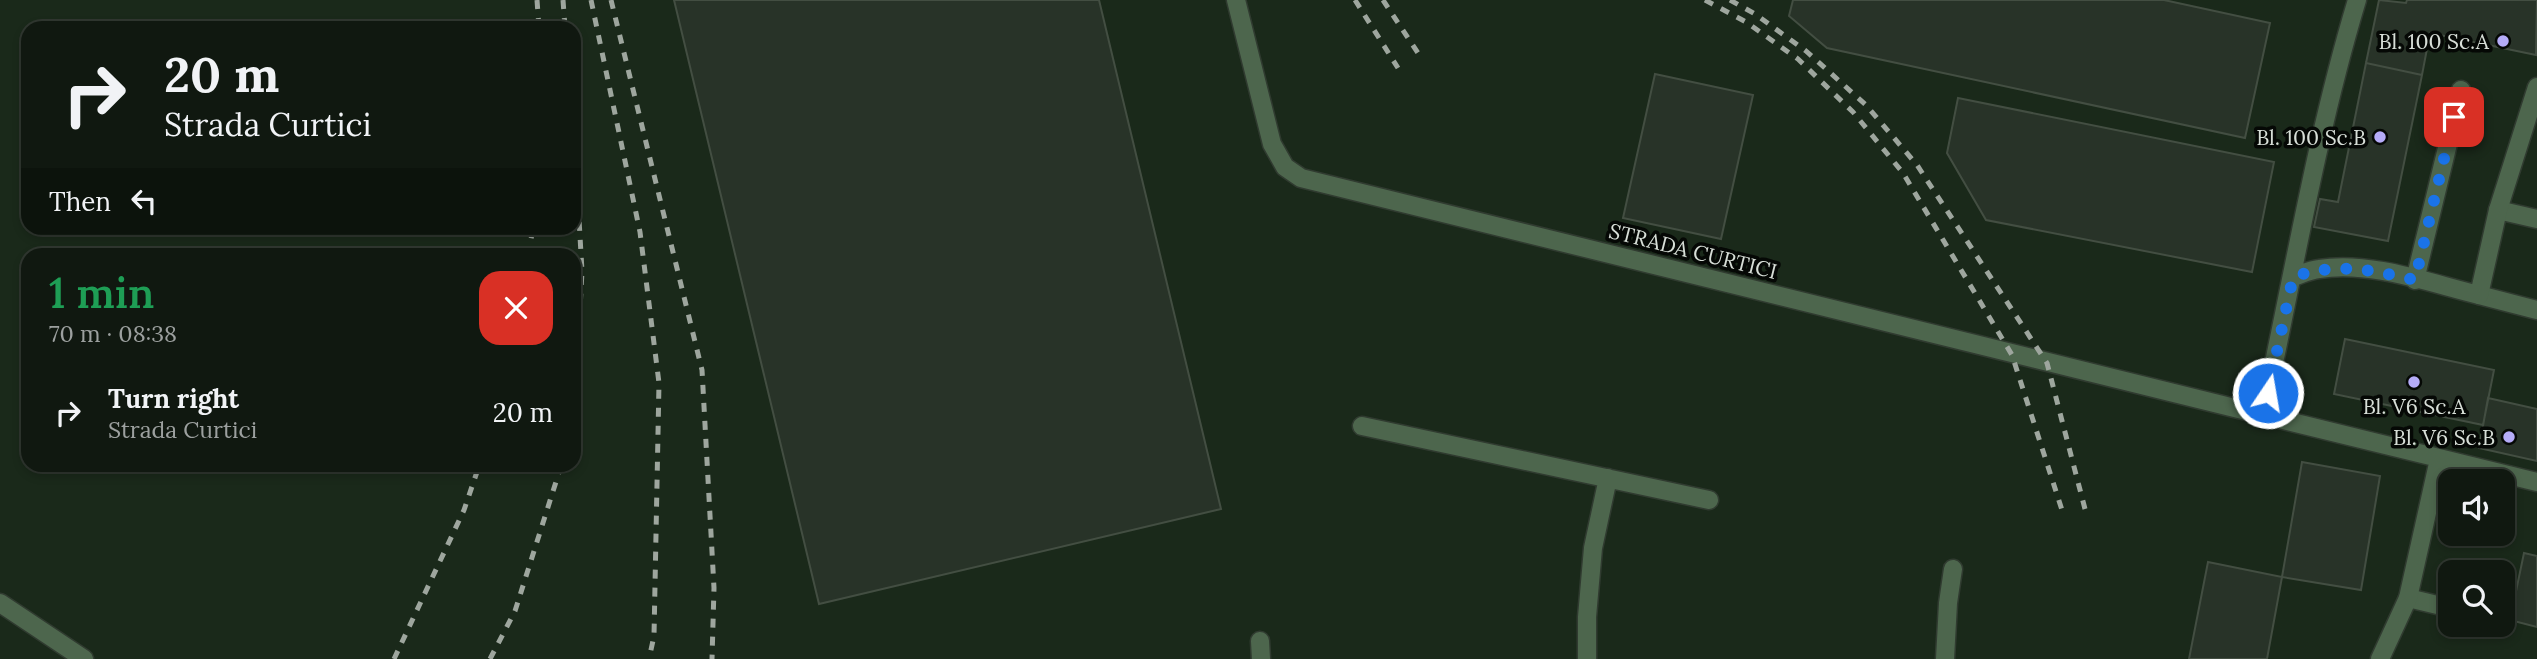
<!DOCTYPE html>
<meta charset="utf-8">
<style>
:root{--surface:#101810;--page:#1e251e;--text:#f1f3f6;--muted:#9ca09f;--line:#303730}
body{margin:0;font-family:Lora,serif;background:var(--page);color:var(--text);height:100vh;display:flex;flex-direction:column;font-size:26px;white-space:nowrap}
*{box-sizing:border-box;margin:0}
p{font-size:23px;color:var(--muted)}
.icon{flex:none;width:38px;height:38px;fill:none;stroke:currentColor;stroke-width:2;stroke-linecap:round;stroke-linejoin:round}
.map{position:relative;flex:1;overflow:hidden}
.panel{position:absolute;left:21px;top:248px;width:560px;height:224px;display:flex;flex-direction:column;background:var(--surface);border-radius:21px;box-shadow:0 4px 10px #0003,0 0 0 2px var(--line)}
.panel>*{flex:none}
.banner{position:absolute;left:21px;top:21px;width:560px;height:214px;border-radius:21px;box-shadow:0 4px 10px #0003,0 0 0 2px var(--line);background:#101810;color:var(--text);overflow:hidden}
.buttons{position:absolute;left:2438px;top:469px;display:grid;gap:14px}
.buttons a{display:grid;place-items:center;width:77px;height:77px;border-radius:14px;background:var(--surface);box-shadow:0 4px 10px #0003,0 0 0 2px var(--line);font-size:35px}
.pin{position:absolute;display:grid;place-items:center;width:60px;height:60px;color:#fff;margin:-30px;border-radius:14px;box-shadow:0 4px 10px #0006}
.me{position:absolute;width:77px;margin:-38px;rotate:12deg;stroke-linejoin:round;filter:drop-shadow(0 0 5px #0008)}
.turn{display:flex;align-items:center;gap:24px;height:147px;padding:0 28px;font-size:32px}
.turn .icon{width:91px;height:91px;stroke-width:2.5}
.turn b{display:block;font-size:49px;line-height:60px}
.then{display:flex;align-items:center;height:66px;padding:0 28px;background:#0003;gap:14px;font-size:26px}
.round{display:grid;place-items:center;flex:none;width:74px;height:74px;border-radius:21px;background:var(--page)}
.overview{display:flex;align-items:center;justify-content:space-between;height:119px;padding:0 28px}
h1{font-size:42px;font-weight:600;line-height:52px;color:#1e9e55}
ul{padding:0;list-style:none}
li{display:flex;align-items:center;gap:21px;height:91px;padding:0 28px}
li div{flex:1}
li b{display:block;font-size:26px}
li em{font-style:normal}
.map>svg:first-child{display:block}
</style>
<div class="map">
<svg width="2537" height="659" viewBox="0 0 2537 659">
<rect width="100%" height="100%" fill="#152015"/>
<!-- built -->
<path fill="#1a291a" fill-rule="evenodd" d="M0,0H2537V659H0ZM28,28H574V228H28ZM28,256H574V466H28ZM2450,481H2502V534H2450ZM2450,572H2502V625H2450Z"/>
<!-- building -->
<path fill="#283328" stroke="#434e42" stroke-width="2" d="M674,0H1099L1221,509L819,604Z
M1793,0H2164L2270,23L2245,138L1827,48L1789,16Z
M2379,0L2406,3L2407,0H2537L2536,55L2430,33L2422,75L2366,63Z
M2366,63L2422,75L2388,241L2314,227L2320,199L2338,202Z
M1655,74L1753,95L1721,239L1623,218Z
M1958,98L2274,162L2252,272L1986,220L1947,153Z
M2345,339L2494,370L2483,425L2334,394Z
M2488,398L2537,409V461L2479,448Z
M2302,462L2380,476L2361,590L2282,577Z
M2524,553L2537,556V627L2510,620Z
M2208,562L2282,577L2267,659H2189Z"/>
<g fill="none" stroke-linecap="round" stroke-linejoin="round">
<defs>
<path id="service" d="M1236,0L1272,144L1285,167L1301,178L2263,415
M2498,210L2537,219
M2415,280L2461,90
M2479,295L2537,310
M1362,426L1709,500
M2408,598L2450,608
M1587,659V617L1593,548L1608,478
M1945,659L1948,603L1953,569"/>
<path id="minor" d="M2357,0C2316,136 2293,277 2263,415L2537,482
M2293,277C2302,274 2310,270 2319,269C2372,261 2429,283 2479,295L2498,210L2537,87
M0,603L84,659
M1260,641L1261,659
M2380,659L2408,598L2439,459"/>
</defs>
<!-- service casing -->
<use href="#service" stroke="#303b30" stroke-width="21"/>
<!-- minor casing -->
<use href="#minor" stroke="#303b30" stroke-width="21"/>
<!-- service -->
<use href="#service" stroke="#4d664d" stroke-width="18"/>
<!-- minor -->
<use href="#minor" stroke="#4d664d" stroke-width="18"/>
<!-- rail -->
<path stroke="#9ea69e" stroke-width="5" stroke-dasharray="9 9" stroke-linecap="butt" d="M537,0L539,28
M563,0L565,28
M591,0L640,232L659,383L654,636L649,659
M611,0L702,370L714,588L712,659
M1355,0L1398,68
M1383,0L1422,59
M1705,0L1746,22L1798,59L1853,112L1903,173L2012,355L2062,510
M1730,0L1755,14L1806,51L1866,105L1917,165L2047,363L2085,509
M574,132L582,271L574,425
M528,256L533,228
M394,659L464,510L479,466
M490,659L515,611L561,466"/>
</g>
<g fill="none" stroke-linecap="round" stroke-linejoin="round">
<!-- route -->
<path stroke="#1a73e8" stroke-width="12" stroke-dasharray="0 21.6" d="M2268,393L2293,277C2337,262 2371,270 2415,280L2454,117"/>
</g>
<!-- markers -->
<g fill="#b5acf8" stroke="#050805" stroke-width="2.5">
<circle cx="2503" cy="41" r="7"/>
<circle cx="2380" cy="137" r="7"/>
<circle cx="2414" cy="382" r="7"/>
<circle cx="2509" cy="437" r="7"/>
</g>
<g text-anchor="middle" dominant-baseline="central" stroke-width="7" stroke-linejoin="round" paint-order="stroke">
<!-- poi labels -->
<g font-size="21" fill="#d7ded7" stroke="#050805" text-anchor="end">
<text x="2489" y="41">Bl. 100 Sc.A</text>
<text x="2366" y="137">Bl. 100 Sc.B</text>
<text x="2414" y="406" text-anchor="middle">Bl. V6 Sc.A</text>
<text x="2495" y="437">Bl. V6 Sc.B</text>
</g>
<!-- street labels -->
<g font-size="21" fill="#d7ded7" stroke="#050805">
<text transform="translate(1693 251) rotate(14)">STRADA CURTICI</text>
</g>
</g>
</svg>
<div class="buttons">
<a><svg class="icon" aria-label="sound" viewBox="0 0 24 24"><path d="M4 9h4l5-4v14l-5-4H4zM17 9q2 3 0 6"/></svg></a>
<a><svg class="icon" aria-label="search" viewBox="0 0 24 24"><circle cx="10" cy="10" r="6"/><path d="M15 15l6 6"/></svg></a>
</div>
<div class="pin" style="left:2454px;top:117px;background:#d93025"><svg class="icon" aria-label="arrive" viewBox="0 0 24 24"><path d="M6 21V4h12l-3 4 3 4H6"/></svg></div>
<svg class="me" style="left:2268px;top:393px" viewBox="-20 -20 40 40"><circle r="17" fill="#1a73e8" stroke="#fff" stroke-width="3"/><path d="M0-11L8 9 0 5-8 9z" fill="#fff"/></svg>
<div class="banner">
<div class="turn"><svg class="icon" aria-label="right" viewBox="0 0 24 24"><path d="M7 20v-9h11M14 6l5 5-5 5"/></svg><div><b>20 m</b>Strada Curtici</div></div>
<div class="then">Then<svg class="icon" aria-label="left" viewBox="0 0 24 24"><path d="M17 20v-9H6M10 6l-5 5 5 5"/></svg></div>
</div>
<section class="panel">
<div class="overview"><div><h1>1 min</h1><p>70 m · 08:38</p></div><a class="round" style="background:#d93025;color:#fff"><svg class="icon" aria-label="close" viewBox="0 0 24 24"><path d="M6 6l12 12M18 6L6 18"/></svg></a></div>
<ul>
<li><svg class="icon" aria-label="right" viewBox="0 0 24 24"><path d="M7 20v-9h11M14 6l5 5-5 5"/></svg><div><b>Turn right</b><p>Strada Curtici</p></div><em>20 m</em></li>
</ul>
</section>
</div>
